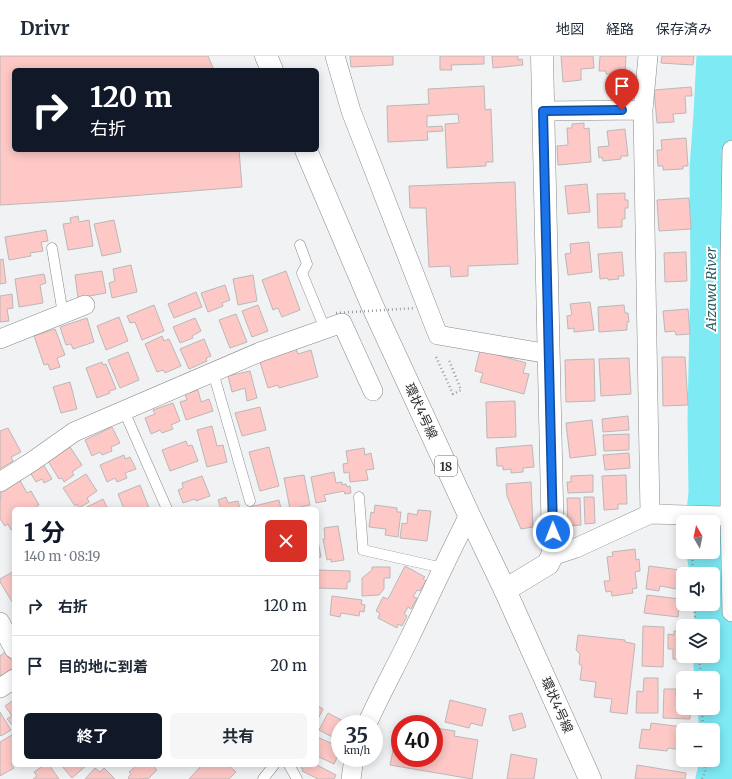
<!DOCTYPE html>
<html lang="ja">
<meta charset="utf-8">
<style>
:root{--surface:#fff;--page:#f6f6f7;--text:#1f2937;--muted:#747a83;--line:#e0e1e3;--accent:#111827}
body{margin:0;font-family:Merriweather,"Noto Sans JP",serif;background:var(--page);color:var(--text);height:100vh;display:flex;flex-direction:column;font-size:15px;white-space:nowrap}
*{box-sizing:border-box;margin:0}
p{font-size:13px;color:var(--muted)}
.icon{flex:none;width:22px;height:22px;fill:none;stroke:currentColor;stroke-width:2;stroke-linecap:round;stroke-linejoin:round}
.map{position:relative;flex:1;overflow:hidden}
.sheet{position:absolute;left:12px;top:451px;width:307px;height:260px;display:flex;flex-direction:column;background:var(--surface);border-radius:6px;box-shadow:0 2px 10px #0003}
.sheet>*{flex:none}
.hud{position:absolute;left:12px;top:12px;width:307px;height:84px;border-radius:6px;box-shadow:0 2px 10px #0003;background:#111827;color:#fff;overflow:hidden}
.needle{width:26px;rotate:351deg}
.controls{position:absolute;left:676px;top:459px;display:grid;gap:8px}
.controls a{display:grid;place-items:center;width:44px;height:44px;border-radius:6px;background:var(--surface);box-shadow:0 2px 10px #0003;font-size:20px}
.speed{position:absolute;left:331px;top:659px;display:flex;gap:8px;font-size:20px;font-weight:700;text-align:center}
.speed>*{display:grid;place-content:center;width:52px;height:52px;border-radius:50%;background:var(--surface);box-shadow:0 2px 10px #0003;line-height:1}
.speed small{font-size:10px;font-weight:400}
.speed .limit{border:6px solid #d22;background:#fff;color:#111}
.pin{position:absolute;display:grid;place-items:center;width:34px;height:34px;color:#fff;margin:-41px -17px;border-radius:50% 50% 50% 0;rotate:-45deg;box-shadow:0 0 4px #0007}
.pin .icon{rotate:45deg}
.me{position:absolute;width:44px;margin:-22px;rotate:359deg;stroke-linejoin:round;filter:drop-shadow(0 0 3px #0008)}
.turn{display:flex;align-items:center;gap:14px;height:84px;padding:0 12px;font-size:18px}
.turn .icon{width:52px;height:52px;stroke-width:2.5}
.turn b{display:block;font-size:28px;line-height:34px}
.round{display:grid;place-items:center;flex:none;width:42px;height:42px;border-radius:6px;background:var(--page)}
.summary{display:flex;align-items:center;justify-content:space-between;height:68px;padding:0 12px}
h1{font-size:24px;font-weight:700;line-height:30px;color:var(--accent)}
.action{display:flex;gap:8px;margin-top:auto;padding:8px 12px}
.action a{flex:1;height:46px;border-radius:6px;background:var(--accent);color:#fff;font-size:16px;font-weight:700;line-height:46px;text-align:center}
.action a+a{background:var(--page);color:var(--text)}
ul{padding:0;list-style:none}
li{display:flex;align-items:center;gap:12px;height:60px;padding:0 12px;border-top:1px solid var(--line)}
li div{flex:1}
li b{display:block;font-size:15px}
li em{font-style:normal}
header{display:flex;align-items:center;gap:24px;box-sizing:border-box;height:56px;padding:0 20px;background:var(--surface);border-bottom:1px solid var(--line)}
header strong{font-size:19px}
nav{display:flex;gap:22px;margin-inline-start:auto;font-size:14px}
.map>svg:first-child{display:block}
</style>
<header>
<strong>Drivr</strong>
<nav><a>地図</a><a>経路</a><a>保存済み</a></nav>
</header>
<div class="map">
<svg width="732" height="723" viewBox="0 0 732 723">
<rect width="100%" height="100%" fill="#f1f2f4"/>
<g fill="none" stroke-linecap="round" stroke-linejoin="round">
<!-- river -->
<path stroke="#7deaf4" stroke-width="43" d="M707,466L710,437L709,363L712,218L711,113L715,58L718,0
M708,496L711,518
M713,536L716,554L714,598L721,676L719,718L717,723"/>
</g>
<!-- building -->
<path fill="#fdc8c5" stroke="#bbb8b8" d="M0,0H208L214,14H14V94H239L242,131L68,145L0,149Z
M350,0H393V9L351,11Z
M440,0H484V8L451,9L452,14H440Z
M492,0H518V4L522,3L523,9L493,12Z
M561,0H593L594,12L581,13V24L563,26Z
M600,0H626L625,19L606,18V15H599Z
M662,0H694L693,9L661,7Z
M484,30L485,54L491,53L493,106H486V110L447,112L445,68L459,67L458,58L427,60V71L442,70L443,75L427,76L428,84L388,86L387,50L429,48L428,33Z
M691,31L692,40H685L686,57L673,58L674,66L657,67L654,34Z
M584,67V73L589,72L591,106L558,109L557,90L568,89L567,72H572V68Z
M625,73L628,100H621V103L603,105L602,101L599,102L598,91L609,90L607,75Z
M686,82L688,110H683V113L663,114V110H658L657,94H662L661,84Z
M515,126L518,208L468,210V220L451,221L450,210L429,211L426,152H410L409,130Z
M587,128L590,156L568,158L565,130Z
M625,137V144H628V152H625V163H622V171L598,172L597,138Z
M689,142L691,173L659,175L657,144Z
M78,160L79,166L89,164L93,190L68,194L63,168L71,167L70,162Z
M114,164L121,196L102,200L94,168Z
M46,174L48,185L41,186L43,195L30,197L31,200L9,204L5,181Z
M589,186L592,216L568,219L565,198L571,197L570,188Z
M622,196L624,220H618L619,223L608,224V222L600,223L598,198Z
M686,196L687,225L665,226L664,197Z
M3,203L6,227L0,228V204Z
M131,209L137,236L112,242L109,227L115,225L113,213Z
M102,215L106,237L78,242L75,219Z
M286,215L300,254L282,261L278,252L273,254L262,224Z
M44,218L46,227L40,229L43,247L19,251L15,223Z
M253,219L257,245L238,249L233,223Z
M225,229L230,244L222,247L223,250L208,256L201,237Z
M196,236L202,251L174,262L168,248Z
M12,238L13,252L7,253L9,265L0,266V240Z
M590,246L594,274L574,276V272L568,273L567,260L572,259L570,248Z
M154,249L164,275L142,284L135,266L130,267L127,260Z
M258,249L268,275L252,281L242,255Z
M624,249L625,257H628L629,266H627V274L599,276L598,251Z
M688,253L690,278L676,279L675,275L665,276L663,255Z
M236,258L247,286L230,292L219,264Z
M119,261L128,285L106,294L97,270Z
M87,262L94,286L73,293L71,288L66,289L60,271Z
M195,262L201,275L192,280L193,282L180,287L173,271Z
M55,273L65,299L57,302L60,311L50,314L48,308L44,309L34,280Z
M162,280L164,285L169,283L181,310L165,317L163,314L157,316L145,288Z
M204,283L211,300L206,302L207,305L189,313L180,293Z
M296,293L298,298L311,294L318,321L279,332L278,329L268,332L259,303Z
M480,294L526,307L523,317L529,318L524,338L480,326L483,317L475,315Z
M128,296L139,324L120,332L108,304Z
M662,301H685L688,349L663,350Z
M629,302L631,338L601,340L599,303Z
M594,303L595,345L566,346L565,304Z
M102,306L103,309L106,308L116,333L109,335L110,337L97,342L86,312Z
M250,315L257,342L247,345L245,332L232,336L228,320Z
M70,326L77,353L61,357L53,331Z
M198,334L201,346L209,343L213,355L186,364L180,346L187,344L185,338Z
M515,345L516,381L487,382L486,346Z
M173,347L180,365L171,369L173,373L162,377L160,374L151,378L145,362L155,358L153,354Z
M260,351L266,374L242,380L235,357Z
M628,360L629,374L603,376L602,363Z
M592,364L596,399L570,402L566,367Z
M212,370L217,390L223,389L227,406L207,411L197,374Z
M112,371L120,387L111,391L112,395L102,399L100,396L92,400L85,384Z
M8,372L21,396L11,401L13,405L0,413V375Z
M629,378V394L604,395L603,379Z
M186,385L188,390L192,389L198,405L170,415L162,394Z
M532,389L534,411L523,412V416L511,417V413L503,414V410H497L496,392Z
M70,391L82,409L72,416L74,419L64,426L62,422L59,423L48,405Z
M269,391L279,430L260,435L249,396Z
M364,392L365,399L371,397L374,413L366,414L368,424L350,426L349,416L344,417L343,408L348,407L346,395Z
M629,397L630,412L605,414L603,399Z
M124,399L125,403L130,401L136,413L125,417L127,422L117,426L115,422L107,426L100,409Z
M43,408L52,423L44,427L42,423L36,426L30,416Z
M334,416L336,427L342,426V429L346,428L347,431L350,430L351,437L345,438L344,435L324,439L326,445L316,447L311,421Z
M86,418L97,435L87,442L89,446L79,452L77,448L75,450L63,432Z
M304,419L310,449L290,453L284,422Z
M593,419V436L568,437L567,426H571V420Z
M626,419L627,448H618V453L604,454L602,420Z
M202,420L210,440L196,445L195,443L183,447L178,434L183,432L182,427Z
M18,421L27,437L31,435L39,449L33,453H14V472L11,474L8,468L5,470L0,463V444H1L0,437L9,431L7,427Z
M531,426L533,471L521,473L507,440L506,428Z
M140,429L149,452L146,453H124L118,438Z
M226,441L228,447L238,445L240,453H221L218,444Z
M584,441H594L595,467L585,468Z
M567,442H580L581,469L568,470Z
M103,443L108,453H83Z
M279,444L281,453H246V452Z
M375,449L397,452V456H401L398,481L385,479L386,473L369,471L371,456L374,457Z
M418,454L431,455L427,485L400,482L402,467L407,468L408,457L417,459Z
M338,470L344,504L331,506V503L327,504L323,483H325L324,472Z
M317,479L321,501L317,502Z
M635,493L636,504L639,503L640,515L635,516L637,532L632,533L633,537L612,540L611,535L606,536L604,525H610L607,501L613,500L612,496Z
M405,510L425,521L423,523L426,525L420,535L417,534L413,541L417,542L411,553L408,551L404,558L407,560L402,570L398,568L397,572L378,562L380,557L376,555L383,541L388,543Z
M649,510L680,514L677,533L660,530L659,535L646,533Z
M372,511H390V522H384V533L379,539L362,540V522L372,514Z
M317,514L350,515V526H347V533L317,532Z
M14,515V549L0,526V523Z
M647,539L680,543L678,561L644,557Z
M332,540L362,544L361,548L365,549L364,556L360,555L359,560L341,557L340,561L330,559Z
M643,570L664,571L663,611L642,610Z
M674,575L683,576V600H687V604L673,603V593H668V578L674,579Z
M578,579L625,584V586L635,588L627,658L610,656L612,643L594,641L596,626L580,624L582,610L579,608L580,598L576,594Z
M5,596L14,608V611L0,621V600Z
M644,622H658V657H636L637,635L643,636Z
M664,633H676V640L683,641V652H690V663L663,662Z
M14,644V671L7,663L12,660L5,650Z
M450,644L486,653L482,670L471,667L469,672L445,666Z
M317,649L323,653L317,665Z
M0,656L11,674L1,680L0,679Z
M328,657L349,668H340V685L319,674Z
M522,657L526,671L513,675L509,660Z
M651,667L691,672V674H683V694L668,692L667,695L639,692L642,673L650,674Z
M436,672L455,675L454,680L478,684L472,723L390,709L394,690H398L400,680V702H434V680H435Z
M12,679L14,683V706L11,708L14,712L0,720V686Z
M317,681L340,691V695L334,708L317,700Z
M511,698L537,703L534,723H507Z
M44,709H49L59,723H33L37,720L34,716Z
M61,709H87L72,722Z
M137,709H152L157,714L148,723L144,722L143,723H129L128,722L131,718L129,716Z
M202,709H228L236,716L229,723H189Z
M302,709H317L336,719L334,723H318L302,715L303,713L301,712Z
M637,709L686,717L685,723H635Z
M95,712L100,716L104,712L115,723H85Z"/>
<g fill="none" stroke-linecap="round" stroke-linejoin="round">
<defs>
<path id="lane" d="M300,189L307,208L302,217L325,273
M52,192L63,258
M213,316L250,445
M124,355L167,453
M359,441L363,494L443,512
M289,709L297,723
M263,723L274,709"/>
<path id="street" d="M335,0L351,55L438,279L549,298
M648,0L643,54L650,458
M543,55L643,54
M732,94L730,207V460L732,556
M0,283L85,249
M0,426L33,405L74,376L260,296L342,267L373,335
M552,500L576,492L650,458L723,460
M0,566L14,593
M0,632L14,623
M367,668C380,639 395,612 409,583C429,542 448,500 469,459
M351,723L354,702"/>
<path id="secondary" d="M505,534L548,508L552,500L553,491L542,0"/>
<path id="primary" d="M266,0L272,14
M306,94L372,249L469,459L505,534L590,723"/>
</defs>
<!-- lane casing -->
<use href="#lane" stroke="#88888a" stroke-width="11"/>
<!-- street casing -->
<use href="#street" stroke="#88888a" stroke-width="20"/>
<!-- secondary casing -->
<use href="#secondary" stroke="#88888a" stroke-width="23"/>
<!-- primary casing -->
<use href="#primary" stroke="#88888a" stroke-width="23"/>
<!-- path -->
<path stroke="#98999a" stroke-width="2.5" stroke-dasharray="1 3" stroke-linecap="butt" d="M436,301L453,338L461,334L449,304
M692,496L693,518
M694,548L696,570
M699,600L701,622
M702,652L703,674
M702,723L705,716V704"/>
<!-- lane -->
<use href="#lane" stroke="#fff" stroke-width="10"/>
<!-- street -->
<use href="#street" stroke="#fff" stroke-width="19"/>
<!-- secondary -->
<use href="#secondary" stroke="#fff" stroke-width="22"/>
<!-- primary -->
<use href="#primary" stroke="#fff" stroke-width="22"/>
<!-- path-bridge -->
<path stroke="#98999a" stroke-width="2.5" stroke-dasharray="1 3" stroke-linecap="butt" d="M336,257L415,252"/>
</g>
<g fill="none" stroke-linecap="round" stroke-linejoin="round">
<defs>
<path id="route" d="M553,476L543,55L622,54"/>
</defs>
<!-- route casing -->
<use href="#route" stroke="#114b97" stroke-width="10"/>
<!-- route -->
<use href="#route" stroke="#1a73e8" stroke-width="7"/>
</g>
<g text-anchor="middle" dominant-baseline="central" stroke-width="4" stroke-linejoin="round" paint-order="stroke">
<!-- shield labels -->
<rect fill="#fff" stroke="#6d6d6d" stroke-width="1" x="435" y="400" width="22" height="20" rx="3"/>
<g font-size="12" font-weight="bold" fill="#2e2e2f">
<text x="446" y="410">18</text>
</g>
<!-- street labels -->
<g font-size="13" fill="#2e2e2f" stroke="#fff">
<text transform="translate(421 355) rotate(65)">環状4号線</text>
<text transform="translate(557 649) rotate(66)">環状4号線</text>
</g>
<!-- water labels -->
<g font-size="14" font-style="italic" fill="#2a5a5f" stroke="#fff">
<text transform="translate(711 233) rotate(-90)">Aizawa River</text>
</g>
</g>
</svg>
<div class="controls">
<a><svg class="needle" viewBox="-14 -14 28 28"><path d="M0-13l5 13h-10z" fill="#e53935"/><path d="M0 13l5-13h-10z" fill="#747a83"/></svg></a>
<a><svg class="icon" aria-label="sound" viewBox="0 0 24 24"><path d="M4 9h4l5-4v14l-5-4H4zM17 9q2 3 0 6"/></svg></a>
<a><svg class="icon" aria-label="layers" viewBox="0 0 24 24"><path d="M12 4l9 5-9 5-9-5zM3 14l9 5 9-5"/></svg></a>
<a>+</a>
<a>−</a>
</div>
<div class="speed"><div>35<small>km/h</small></div><div class="limit">40</div></div>
<div class="pin" style="left:622px;top:54px;background:#d93025"><svg class="icon" aria-label="arrive" viewBox="0 0 24 24"><path d="M6 21V4h12l-3 4 3 4H6"/></svg></div>
<svg class="me" style="left:553px;top:476px" viewBox="-20 -20 40 40"><circle r="17" fill="#1a73e8" stroke="#fff" stroke-width="3"/><path d="M0-11L8 9 0 5-8 9z" fill="#fff"/></svg>
<div class="hud">
<div class="turn"><svg class="icon" aria-label="right" viewBox="0 0 24 24"><path d="M7 20v-9h11M14 6l5 5-5 5"/></svg><div><b>120 m</b>右折</div></div>
</div>
<section class="sheet">
<div class="summary"><div><h1>1 分</h1><p>140 m · 08:19</p></div><a class="round" style="background:#d93025;color:#fff"><svg class="icon" aria-label="close" viewBox="0 0 24 24"><path d="M6 6l12 12M18 6L6 18"/></svg></a></div>
<ul>
<li><svg class="icon" aria-label="right" viewBox="0 0 24 24"><path d="M7 20v-9h11M14 6l5 5-5 5"/></svg><div><b>右折</b></div><em>120 m</em></li>
<li><svg class="icon" aria-label="arrive" viewBox="0 0 24 24"><path d="M6 21V4h12l-3 4 3 4H6"/></svg><div><b>目的地に到着</b></div><em>20 m</em></li>
</ul>
<div class="action"><a>終了</a><a>共有</a></div>
</section>
</div>
